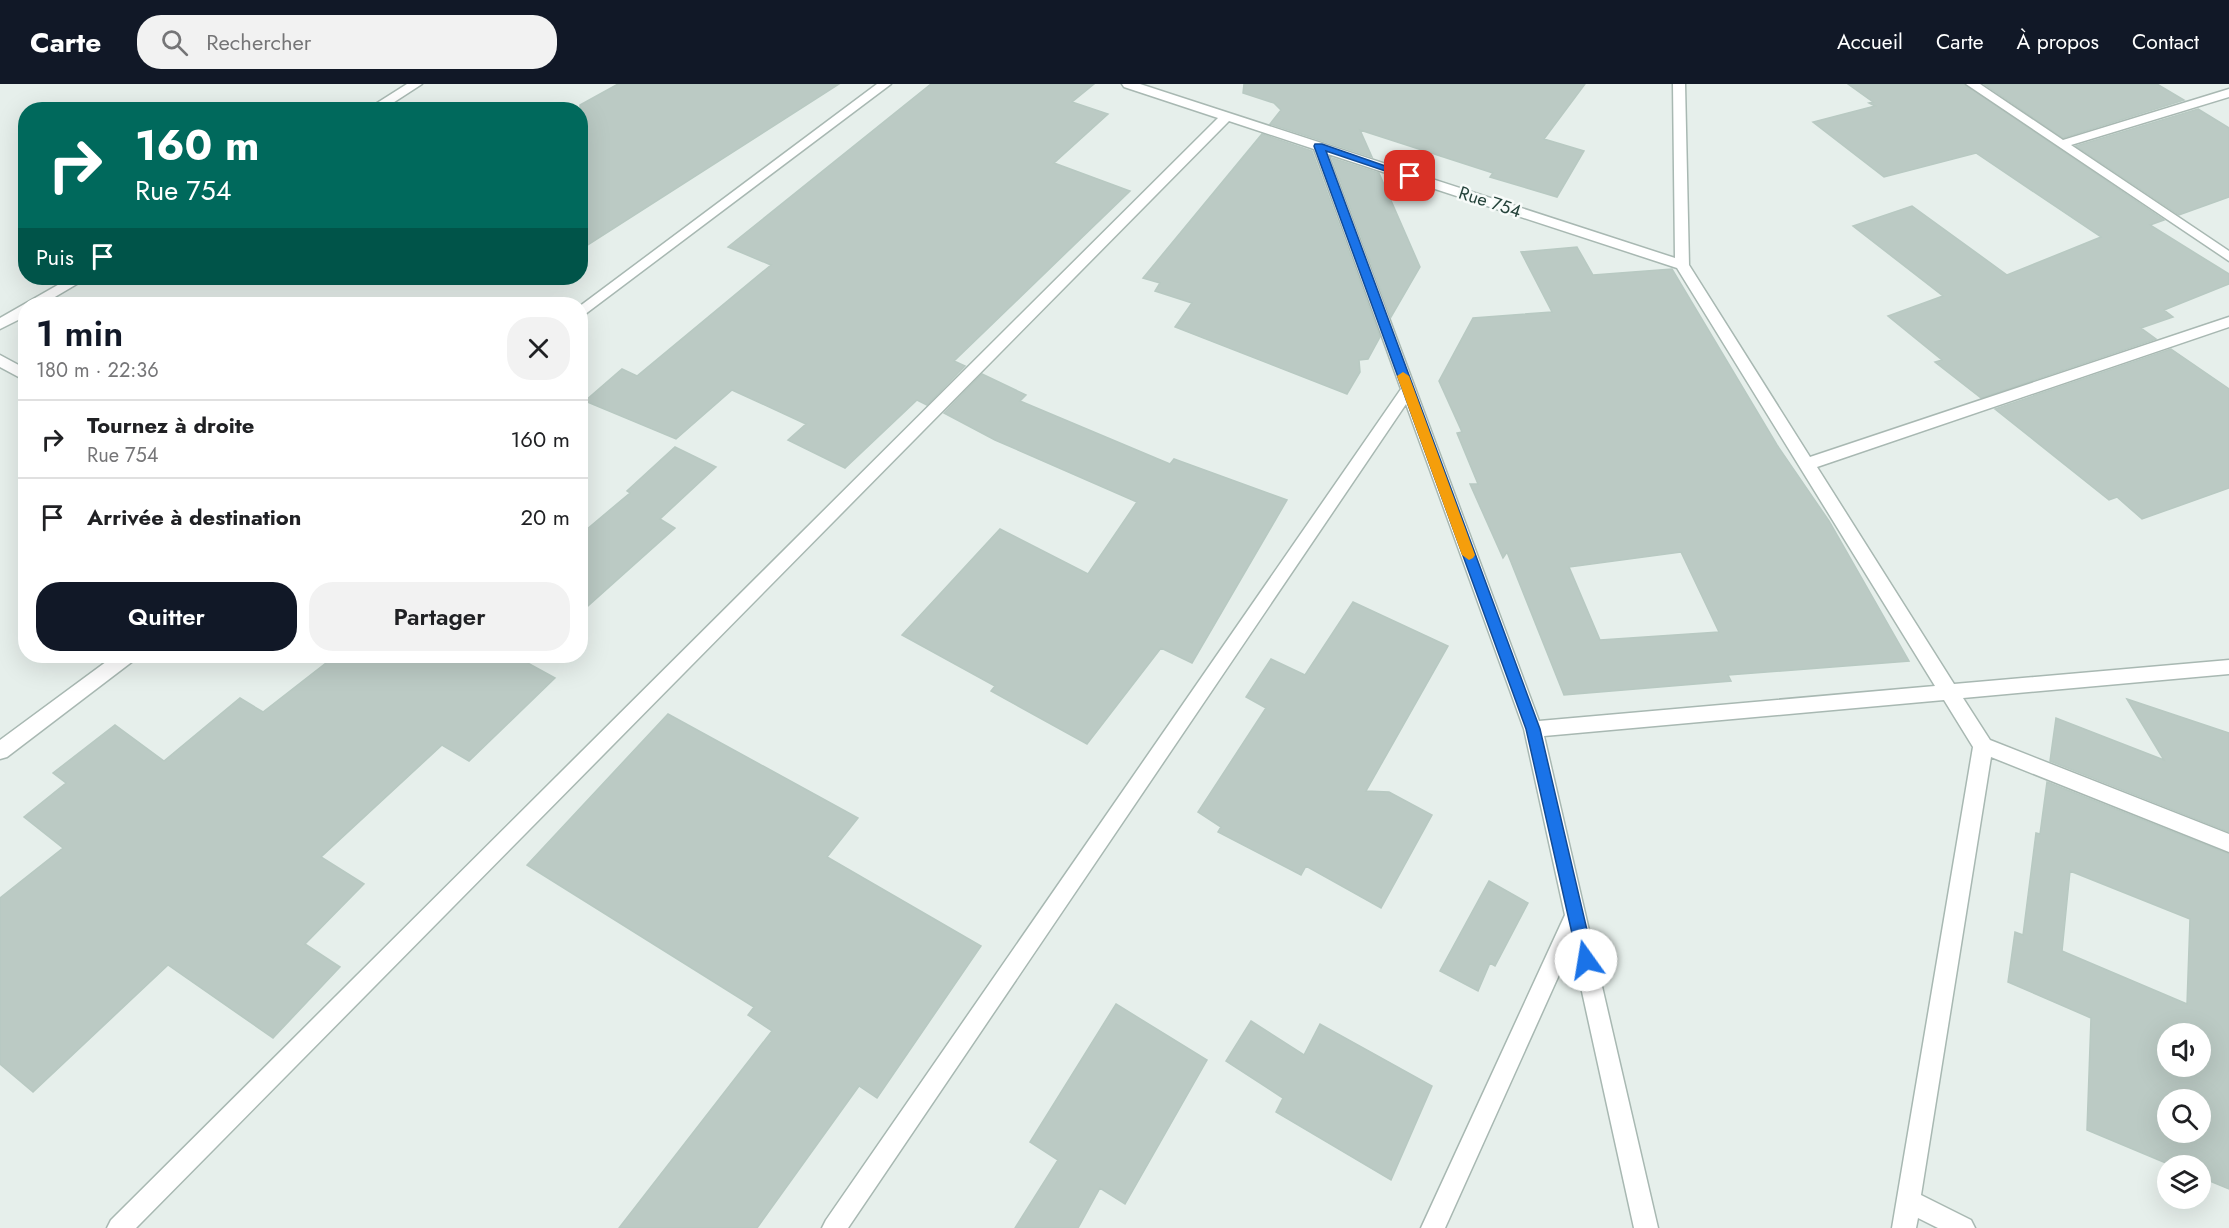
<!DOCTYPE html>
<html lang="fr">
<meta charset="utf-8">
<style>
:root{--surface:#fff;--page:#f2f2f2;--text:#202124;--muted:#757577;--line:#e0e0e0;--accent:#111827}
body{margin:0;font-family:Jost,sans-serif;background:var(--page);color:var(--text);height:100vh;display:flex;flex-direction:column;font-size:22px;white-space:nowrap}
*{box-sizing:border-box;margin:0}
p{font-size:20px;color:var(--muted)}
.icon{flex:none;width:33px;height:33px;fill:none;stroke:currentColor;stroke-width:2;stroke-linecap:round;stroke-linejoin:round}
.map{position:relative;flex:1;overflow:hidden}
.sheet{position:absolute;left:18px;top:213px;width:570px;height:366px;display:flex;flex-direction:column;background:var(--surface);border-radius:24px;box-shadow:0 6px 24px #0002}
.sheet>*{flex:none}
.banner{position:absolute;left:18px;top:18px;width:570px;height:183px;border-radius:24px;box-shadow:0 6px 24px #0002;background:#00695c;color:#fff;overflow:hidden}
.fabs{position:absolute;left:2157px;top:939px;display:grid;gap:12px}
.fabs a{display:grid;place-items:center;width:54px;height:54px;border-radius:50%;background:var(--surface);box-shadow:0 6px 24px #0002;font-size:30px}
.pin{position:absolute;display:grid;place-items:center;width:51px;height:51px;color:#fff;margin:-26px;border-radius:12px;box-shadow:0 3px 9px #0006}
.me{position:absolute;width:66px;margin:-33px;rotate:347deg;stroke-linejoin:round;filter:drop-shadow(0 0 4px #0008)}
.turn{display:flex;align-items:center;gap:21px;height:126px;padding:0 18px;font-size:27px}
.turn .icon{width:78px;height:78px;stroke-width:2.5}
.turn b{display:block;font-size:42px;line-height:51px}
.then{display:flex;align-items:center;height:57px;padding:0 18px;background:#0003;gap:12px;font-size:22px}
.round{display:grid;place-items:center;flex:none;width:63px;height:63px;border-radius:24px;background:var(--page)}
.summary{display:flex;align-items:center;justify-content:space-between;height:102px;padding:0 18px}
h1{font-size:36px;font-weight:600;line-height:45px;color:var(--accent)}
.action{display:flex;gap:12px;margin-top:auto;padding:12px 18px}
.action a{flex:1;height:69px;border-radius:24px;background:var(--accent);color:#fff;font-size:24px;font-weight:600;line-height:69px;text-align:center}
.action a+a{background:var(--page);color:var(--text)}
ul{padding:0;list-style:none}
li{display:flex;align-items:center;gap:18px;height:78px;padding:0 18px;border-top:2px solid var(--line)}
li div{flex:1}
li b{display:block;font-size:22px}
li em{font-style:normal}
header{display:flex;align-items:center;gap:36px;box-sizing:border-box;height:84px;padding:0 30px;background:var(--accent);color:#fff}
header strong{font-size:28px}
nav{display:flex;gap:33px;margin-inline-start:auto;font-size:21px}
.search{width:420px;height:54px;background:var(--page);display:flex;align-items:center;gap:15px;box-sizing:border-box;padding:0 21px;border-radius:24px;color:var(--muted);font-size:22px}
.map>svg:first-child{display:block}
</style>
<header>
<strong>Carte</strong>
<div class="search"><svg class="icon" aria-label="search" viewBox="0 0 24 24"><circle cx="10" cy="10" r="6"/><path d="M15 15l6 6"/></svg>Rechercher</div>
<nav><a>Accueil</a><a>Carte</a><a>À propos</a><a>Contact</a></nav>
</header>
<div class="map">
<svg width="2229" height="1144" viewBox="0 0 2229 1144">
<rect width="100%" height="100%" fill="#e6efeb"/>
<!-- building -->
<path fill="#bbcac4" stroke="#b8c9c2" stroke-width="1.5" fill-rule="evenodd" d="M618,0H839L580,166V21Z
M931,0H1094L1072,18L1108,30L1054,79L1130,107L954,277L965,282L927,321L917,316L845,384L788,356L806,340L732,306L676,355L585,317L622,285L637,292L771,181L728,163Z
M1244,0H1585L1544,55L1584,67L1557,113L1490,93L1493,89L1360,46L1372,73L1270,40L1281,26L1274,19L1243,9Z
M1848,0H1964L2164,136L2150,141L2229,190V200L2164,226L2173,233L2141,244L2156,255L1981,314L1935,278L1942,276L1888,232L1943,212L1853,142L1912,122L2007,191L2101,153L1976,69L1884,93L1813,38L1875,22L1869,19L1873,18Z
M1984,0H2157L2184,16L2063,54Z
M2198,25L2229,44V113L2179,131L2076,62Z
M1262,50L1312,67L1380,253L1368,275L1359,276L1360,288L1347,310L1175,243L1192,219L1155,207L1160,199L1143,194Z
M1332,74L1379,89L1420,183L1391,233Z
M1577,163L1593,191L1672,185L1777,361L1829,437L1909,577L1728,591L1731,597L1564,611L1507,468L1503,474L1470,400H1478L1457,349L1462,348L1439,297L1473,234L1552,228L1521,168ZM1681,468L1719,548L1600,556L1569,483Z
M2171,265L2229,305V404L2142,435L2117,413L2109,416L1995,325Z
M982,290L1026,311L1020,317L1170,380L1174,375L1287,416L1192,579L1161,564L1087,660L991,607L995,602L902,551L1000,445L1088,490L1137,418L995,356L944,329Z
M675,363L716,383L660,435L675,444L580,529V451L630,409L627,407Z
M1353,518L1448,562L1366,707L1389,708L1432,731L1381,824L1306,782L1301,791L1218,748L1221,743L1198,728L1266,624L1246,613L1271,575L1305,591Z
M335,572H515L555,594L469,677L442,661L321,773L364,800L305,860L340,883L273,954L168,881L33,1008L0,980V814L63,764L24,733L66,699L53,689L115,641L164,677L240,614L263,628Z
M2127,615L2229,649V748L2050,677L2056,634L2164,676Z
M668,630L858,734L827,773L981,862L877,1014L859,1002L757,1144H619L772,947L748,931L754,923L527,781Z
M2047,698L2229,770V1105L2200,1093V1082H2173L2087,1046L2091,934L2008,898L2015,848L2023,851L2036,749L2040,750ZM2070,787L2190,835L2187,920L2062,867ZM2168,950H2200V982H2168ZM2168,1016H2200V1048H2168Z
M1489,797L1528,819L1495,882L1490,879L1478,907L1440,887Z
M1116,920L1207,976L1125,1120L1100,1104L1078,1144H1015L1058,1076L1030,1058Z
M1251,937L1304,971L1320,940L1432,1002L1391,1096L1276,1028L1283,1014L1226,977Z"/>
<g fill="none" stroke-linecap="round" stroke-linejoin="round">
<defs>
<path id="minor" d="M407,0H422L382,26H366Z
M877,0H891L580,234V222Z
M1122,0H1140L1675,174L1673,0H1685L1689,181L1810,373L2229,233V243L1817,383L1954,600L2229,576V590L1963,614L1990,656L2229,750V768L1991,673L1921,1111L1971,1136L1975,1144H1938L1918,1134L1916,1144H1892L1973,663L1944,616L1544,652L1658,1144H1634L1572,862L1445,1144H1421L1565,831L1524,645L1406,320L848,1144H822L826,1136L1401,305L1314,65L1229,37L136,1144H107L111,1136L1218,34L1124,3ZM1328,70L1677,184L1935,602L1539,637Z
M1966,0H1980L2063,56L2229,5V13L2071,61L2229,167V177Z
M70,194H87L43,220H26V232L0,245V234Z
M0,271L26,285V297L0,283Z
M114,572H136L133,577L7,673L0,675V656Z"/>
</defs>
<!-- minor casing -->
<use href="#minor" stroke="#a8b8b2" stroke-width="3"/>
<!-- minor -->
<use href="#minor" fill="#fff" fill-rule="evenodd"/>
</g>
<!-- route -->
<path fill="#1a73e8" stroke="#114b97" stroke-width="1.5" d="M1315,60H1322L1414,92L1406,94L1326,67L1540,645L1594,876L1591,882L1586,884L1580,882L1578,876L1526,645L1314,62Z"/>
<!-- slow -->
<path fill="#f59e0b" d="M1403,288L1409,292L1475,471L1473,474L1469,476L1462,471L1397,292Z"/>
<g text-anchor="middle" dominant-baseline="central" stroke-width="5" stroke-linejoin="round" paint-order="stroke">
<!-- far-street labels -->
<g font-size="18" fill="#24423a" stroke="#f7fbf9">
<text transform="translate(1490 118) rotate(18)">Rue 754</text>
</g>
</g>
</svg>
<div class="fabs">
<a><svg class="icon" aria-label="sound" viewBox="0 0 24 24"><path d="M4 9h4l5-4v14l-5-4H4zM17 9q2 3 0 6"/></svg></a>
<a><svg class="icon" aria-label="search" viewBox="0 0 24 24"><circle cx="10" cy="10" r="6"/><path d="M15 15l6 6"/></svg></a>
<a><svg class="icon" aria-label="layers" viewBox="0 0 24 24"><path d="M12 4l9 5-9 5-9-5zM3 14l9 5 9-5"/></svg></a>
</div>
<div class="pin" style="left:1410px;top:92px;background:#d93025"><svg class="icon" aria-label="arrive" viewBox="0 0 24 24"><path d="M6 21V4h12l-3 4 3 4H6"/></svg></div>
<svg class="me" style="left:1586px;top:876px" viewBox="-20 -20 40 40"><circle r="19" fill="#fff"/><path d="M0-13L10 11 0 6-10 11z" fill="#1a73e8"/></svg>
<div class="banner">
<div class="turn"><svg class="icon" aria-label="right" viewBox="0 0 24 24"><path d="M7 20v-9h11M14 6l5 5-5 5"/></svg><div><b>160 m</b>Rue 754</div></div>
<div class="then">Puis<svg class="icon" aria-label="arrive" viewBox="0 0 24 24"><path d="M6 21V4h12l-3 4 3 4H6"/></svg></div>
</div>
<section class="sheet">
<div class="summary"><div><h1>1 min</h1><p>180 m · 22:36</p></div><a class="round"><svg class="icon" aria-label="close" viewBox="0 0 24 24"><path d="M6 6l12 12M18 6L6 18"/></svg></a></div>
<ul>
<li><svg class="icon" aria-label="right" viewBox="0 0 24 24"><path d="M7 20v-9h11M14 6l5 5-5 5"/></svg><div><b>Tournez à droite</b><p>Rue 754</p></div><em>160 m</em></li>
<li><svg class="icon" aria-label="arrive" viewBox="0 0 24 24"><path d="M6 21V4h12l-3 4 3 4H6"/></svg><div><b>Arrivée à destination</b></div><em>20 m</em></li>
</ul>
<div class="action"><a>Quitter</a><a>Partager</a></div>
</section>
</div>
